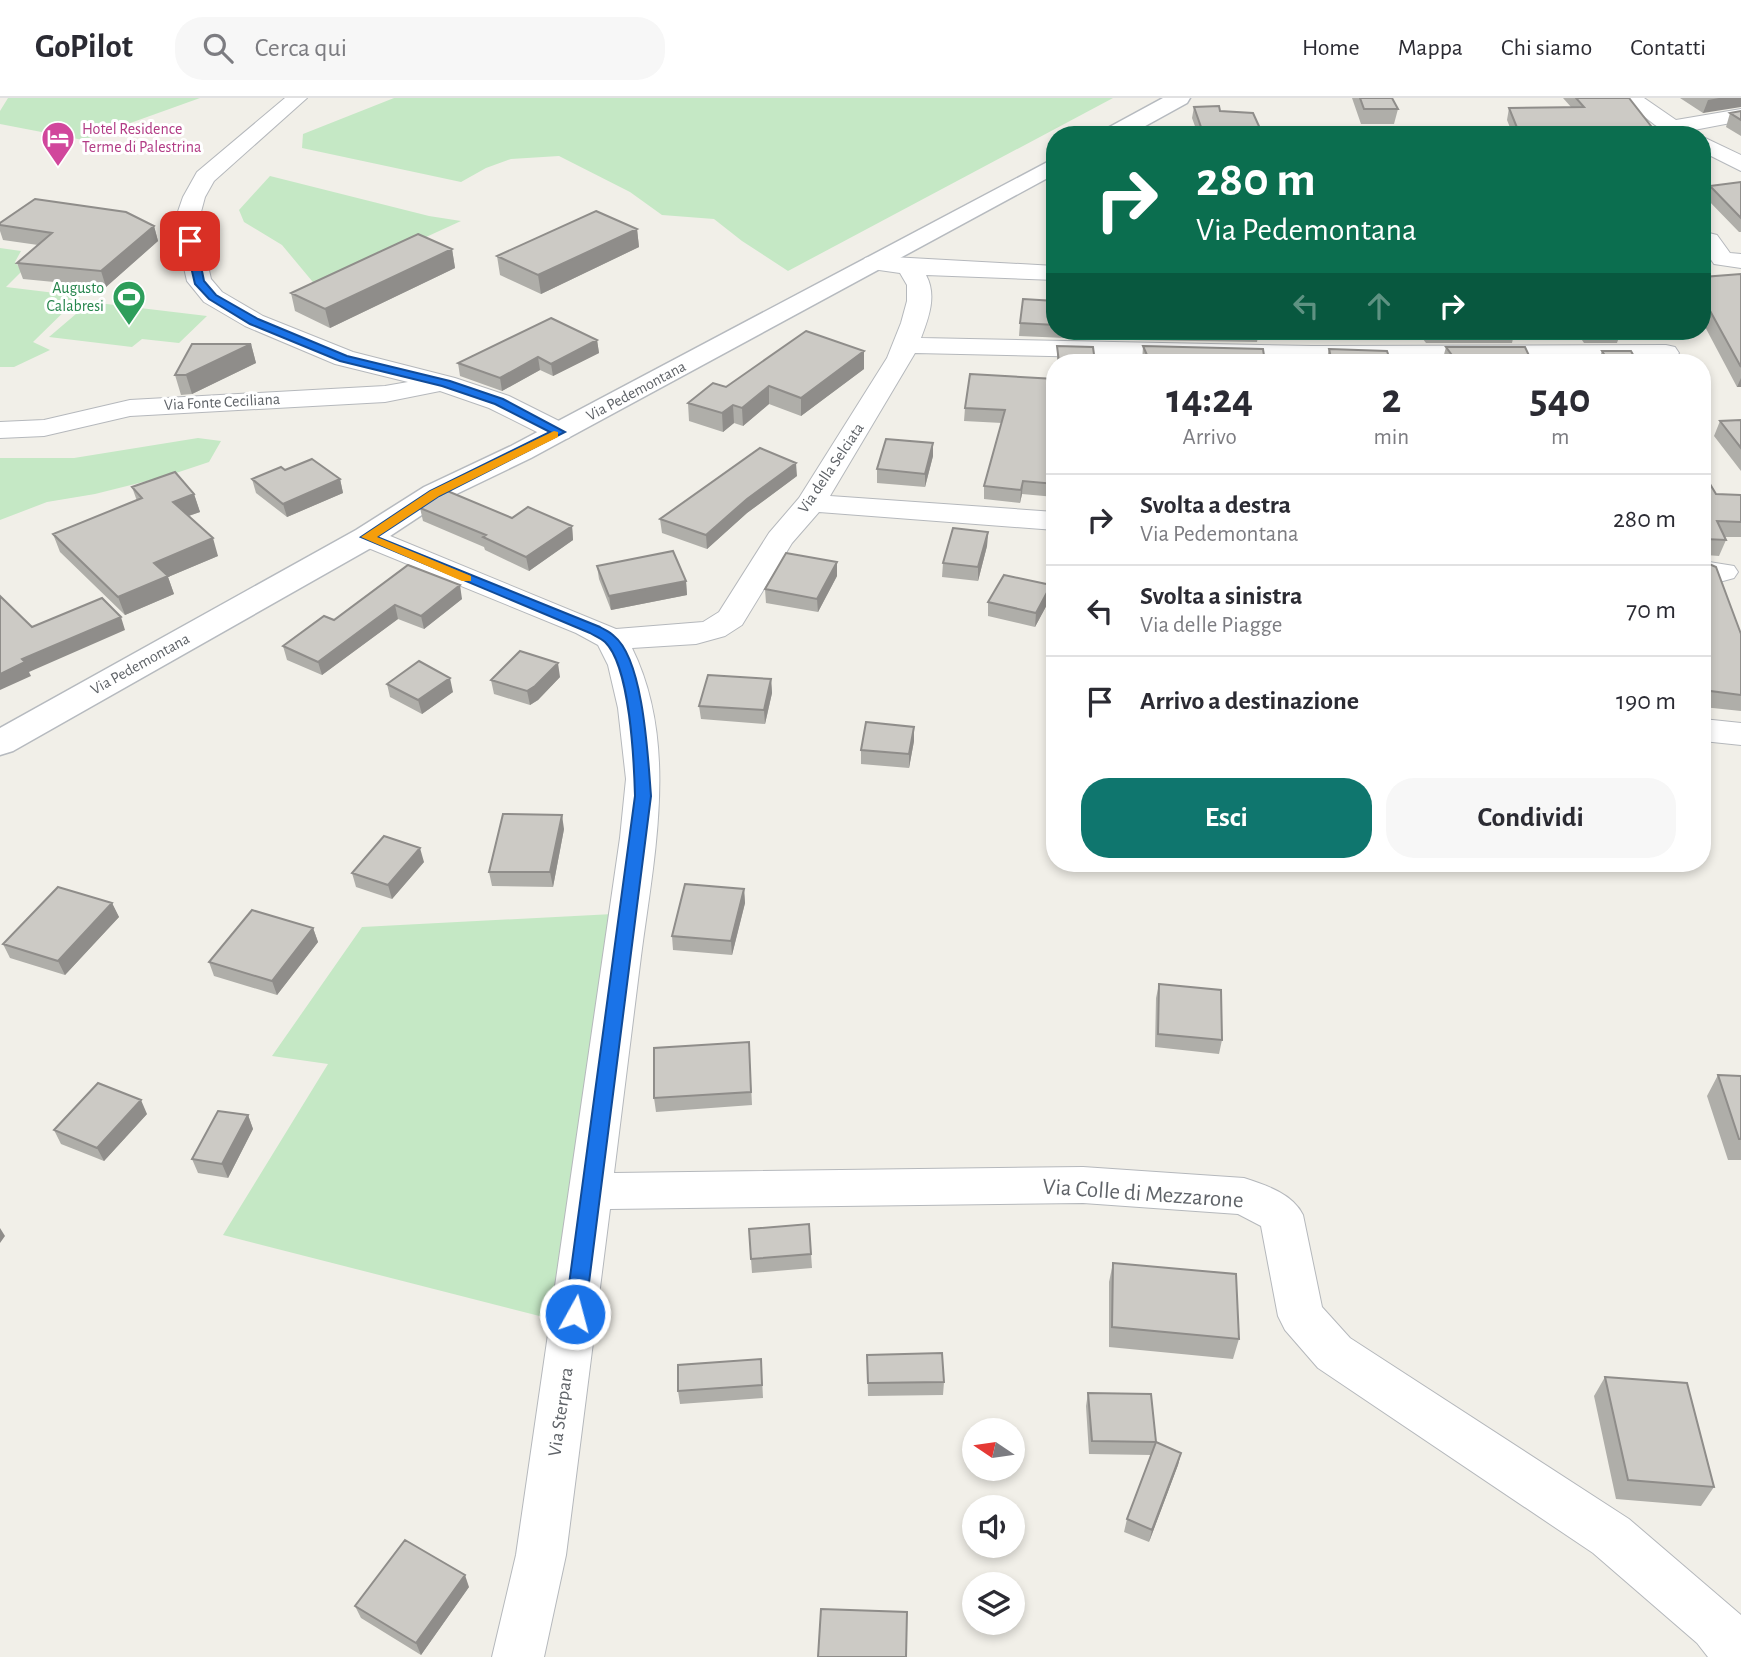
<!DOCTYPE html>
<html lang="it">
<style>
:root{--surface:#fff;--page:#f7f7f7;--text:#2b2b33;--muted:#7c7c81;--line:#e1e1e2;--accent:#0f766e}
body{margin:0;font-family:"Alegreya Sans",sans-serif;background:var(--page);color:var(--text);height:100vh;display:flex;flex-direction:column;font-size:26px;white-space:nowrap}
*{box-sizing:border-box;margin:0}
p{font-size:23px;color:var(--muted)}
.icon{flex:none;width:38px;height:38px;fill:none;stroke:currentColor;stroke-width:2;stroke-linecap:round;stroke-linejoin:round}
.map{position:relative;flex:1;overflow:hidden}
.details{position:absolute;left:1046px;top:256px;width:665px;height:518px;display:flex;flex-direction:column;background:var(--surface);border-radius:28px;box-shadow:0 4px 10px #0003}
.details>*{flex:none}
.top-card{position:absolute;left:1046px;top:28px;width:665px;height:214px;border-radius:28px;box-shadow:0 4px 10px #0003;background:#0b6e4f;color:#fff;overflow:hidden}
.needle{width:46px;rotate:283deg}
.fabs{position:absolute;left:962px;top:1320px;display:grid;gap:14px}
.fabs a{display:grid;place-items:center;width:63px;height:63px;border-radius:50%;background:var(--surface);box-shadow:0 4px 10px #0003;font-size:35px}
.pin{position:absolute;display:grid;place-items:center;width:60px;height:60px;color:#fff;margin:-30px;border-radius:14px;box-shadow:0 4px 10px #0006}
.me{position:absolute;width:77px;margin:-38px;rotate:7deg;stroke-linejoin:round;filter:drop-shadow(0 0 5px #0008)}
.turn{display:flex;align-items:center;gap:24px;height:147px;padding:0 35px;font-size:32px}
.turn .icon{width:91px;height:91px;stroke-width:2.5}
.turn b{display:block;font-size:49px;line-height:60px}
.lanes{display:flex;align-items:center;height:66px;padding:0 35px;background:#0003;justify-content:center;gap:35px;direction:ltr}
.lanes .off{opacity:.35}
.eta{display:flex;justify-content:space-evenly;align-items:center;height:119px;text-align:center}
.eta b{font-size:42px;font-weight:700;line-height:49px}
.primary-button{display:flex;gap:14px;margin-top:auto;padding:14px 35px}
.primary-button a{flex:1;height:80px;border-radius:28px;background:var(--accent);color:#fff;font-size:28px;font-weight:700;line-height:80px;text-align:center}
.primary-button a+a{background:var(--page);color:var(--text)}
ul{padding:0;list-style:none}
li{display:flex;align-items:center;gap:21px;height:91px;padding:0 35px;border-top:2px solid var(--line)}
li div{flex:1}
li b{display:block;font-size:26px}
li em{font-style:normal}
header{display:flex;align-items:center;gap:42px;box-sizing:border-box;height:98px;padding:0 35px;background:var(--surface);border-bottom:2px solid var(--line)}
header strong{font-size:33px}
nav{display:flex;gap:38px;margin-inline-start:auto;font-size:24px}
.search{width:490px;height:63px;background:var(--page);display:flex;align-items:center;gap:18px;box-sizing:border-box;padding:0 24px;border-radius:28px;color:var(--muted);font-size:26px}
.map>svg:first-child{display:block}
</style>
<header>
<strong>GoPilot</strong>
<div class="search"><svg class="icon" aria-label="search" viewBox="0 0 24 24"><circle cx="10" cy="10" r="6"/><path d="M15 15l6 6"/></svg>Cerca qui</div>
<nav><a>Home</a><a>Mappa</a><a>Chi siamo</a><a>Contatti</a></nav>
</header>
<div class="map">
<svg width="1741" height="1559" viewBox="0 0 1741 1559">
<rect width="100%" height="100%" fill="#f1efe8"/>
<!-- green -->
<path fill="#c5e8c5" d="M8,0H200L83,42L0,26V13Z
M394,0H1113L788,173L742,143L714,121L662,117L630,94L559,58L511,61L486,70L461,84L302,50L303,36Z
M270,78L429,118L461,123L317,189L282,147L244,124L239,112Z
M0,150L21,153L15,164L22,173L6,189L80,198L33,244L50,252L14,269H0Z
M90,204L207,218L179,245L142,241L132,249L49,239Z
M198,340L221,343L209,364L167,378L95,396L47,404L0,422V360H74Z
M613,816L559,1223L223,1137L328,966L272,958L362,829Z"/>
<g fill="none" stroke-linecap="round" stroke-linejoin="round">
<defs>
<path id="street" d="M285,0H307L214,83L205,99L198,125L211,181L222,194L263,218L353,254L455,280L509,298L569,328L573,334L569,340L559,342L549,340L489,310L440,293L385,304L130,318L44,338L0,340V324L44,322L130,302L385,288L408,284L335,266L245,228L204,204L187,183L174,125L183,99L197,74Z
M1621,0H1644L1676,22L1741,11V23L1694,32L1699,37H1672L1655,27Z
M1703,39L1741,57V73L1703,54Z
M1709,135L1717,137L1730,155L1741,156V170L1714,166L1703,150V136Z
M874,158L1055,168V182L926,177C937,197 929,219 921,240L1312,248L1666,247L1675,249L1679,255L1675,261L1666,263L1312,264L915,255L830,398L1055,414V432L819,414L792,445L742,527L725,538L696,546L632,550C679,645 654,758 641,858C632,930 623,1003 614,1075L1083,1069L1244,1080C1266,1087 1293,1096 1303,1117L1322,1209L1350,1240L1629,1421L1741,1517V1559H1708L1697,1545L1593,1455L1318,1270L1285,1232L1278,1218L1261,1128L1238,1116L1083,1105L610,1111L566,1457L544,1559H492L516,1457L620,740L626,681L618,610L608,567L598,547L576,535L356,445L352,439L356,433L367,430L378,433L616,531L703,524L719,514L769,435L799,400L887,260L901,225L907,203V187L900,175L865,170L862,165L865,160Z
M1703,463L1734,468L1738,474L1734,480L1723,483L1703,481Z
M1703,621L1741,625V647L1703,643Z"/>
<path id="secondary" d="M1163,0H1190L1187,5L1129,37H1101L1104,32Z
M1055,60V76L531,360L446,401L378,446L13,653L0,657V630L356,432L424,389L511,348Z"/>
</defs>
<!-- street casing -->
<use href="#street" stroke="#b5b8bc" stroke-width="2"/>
<!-- secondary casing -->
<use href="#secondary" stroke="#b6babf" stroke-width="3"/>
<!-- street -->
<use href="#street" fill="#fff" fill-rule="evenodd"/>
<!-- secondary -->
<use href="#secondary" fill="#fff" fill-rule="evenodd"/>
</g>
<!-- wall -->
<path fill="#afaea9" d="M1352,0H1392L1398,11L1394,26H1361Z
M1563,0H1629L1658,37H1513L1507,22L1509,10L1571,9Z
M1680,0H1741L1703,15Z
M1194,9L1220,13L1263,37H1189L1190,31H1196L1192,20Z
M1741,13V38L1726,29L1730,15Z
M1741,84V134H1739L1706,100L1710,88Z
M0,125L154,128L158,143L106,189L23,181L17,165L38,147L3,142L0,133Z
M637,131L639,149L541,196L500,177L497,158Z
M452,151L455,170L330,230L295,213L291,195Z
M1741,176V289H1737L1703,225V179Z
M1055,203V233H1089L1088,241L1019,238L1020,225Z
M1100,233H1119L1117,241H1100Z
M1131,233H1344L1342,241L1258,239L1257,244L1133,242Z
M1417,233H1621L1617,245H1584L1578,236H1514L1512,245H1426Z
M597,242L599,255L553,278L540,272L502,293L460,278L458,265Z
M251,246L256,265L192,296L181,297L175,277Z
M1057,248L1095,264H1057Z
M1143,248L1265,264H1142Z
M1446,249L1532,264H1442Z
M1329,251L1390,262L1438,264H1326Z
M1602,253L1637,264H1598Z
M864,271L801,318L769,306L743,328L734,325L723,334L689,323L688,305L726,289Z
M1055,281V399L1022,396L1020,405L984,401V388L1002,325L964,323L965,310Z
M1741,322V373L1714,338L1720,323Z
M933,345V358L925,389L877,385V371Z
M285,372L340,381L343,395L287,419L256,395L252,381Z
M797,378L747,415L707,451L662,435L660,421Z
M1703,381L1716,396L1741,397V439H1724L1726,442L1719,458L1706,457L1707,465L1741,536V613L1703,609Z
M132,389L194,396L200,414L189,418L218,458L168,479L174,496L125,517L60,454L53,436L137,403Z
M420,410L512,420L572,428L573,442L529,473L485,452L484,449L423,423Z
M988,434L987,448L978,483L942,479L943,465Z
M408,467L462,501L424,531L398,521L322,577L287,562L283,548L334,522Z
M597,468L686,483L687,497L611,512L599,481Z
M837,478L818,514L766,505L765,491Z
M1050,501L1035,529L988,518V504Z
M560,579L538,602L530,607L494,596L491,582Z
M771,581L772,595L765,626L701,621L699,608Z
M387,586L453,594L422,616L390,599Z
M914,643L909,670L861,666V652Z
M564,731L553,789L492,788L489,774Z
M424,764L392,801L356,789L352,775Z
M744,791L745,805L732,857L673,852L672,838Z
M112,805L119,819L65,877L10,860L3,846Z
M313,830L318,844L277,897L214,878L209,864Z
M1159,886L1222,942L1219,956L1155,949L1156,900Z
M749,944L752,1007L656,1014L654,1000Z
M1718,977L1741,978V1062H1728L1707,998Z
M147,1016L104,1063L61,1046L54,1032Z
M248,1017L253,1031L228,1080L198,1075L192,1061Z
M749,1131L811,1156L812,1170L752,1175Z
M1113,1165L1239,1241L1233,1261L1109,1249V1184Z
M867,1257L944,1284L943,1297L868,1298Z
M761,1261L763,1300L680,1306L678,1293Z
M1605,1279L1714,1389L1701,1408L1616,1401L1594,1298Z
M1088,1295L1156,1344L1181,1355L1178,1367L1149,1444L1124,1434L1127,1421L1151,1357L1089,1356L1086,1308Z
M469,1489L421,1557L361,1520L355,1508Z"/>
<!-- shaded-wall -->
<path fill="#8f8d8a" d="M1719,0H1741V9L1703,15L1708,2Z
M154,128L158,143L106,189L101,173Z
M637,131L639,149L541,196L538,177Z
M452,151L455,170L330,230L325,211Z
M597,242L599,255L553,278L551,266Z
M251,246L256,265L192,296L186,277Z
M864,253V271L801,318V300Z
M538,259L540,272L502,293L500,280Z
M1741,280V289H1737Z
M769,288V306L743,328L742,310Z
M733,307L734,325L723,334L722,315Z
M933,345V358L925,389V376Z
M796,365L797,378L747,415L707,451L706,437L747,401Z
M340,381L343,395L287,419L283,406Z
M1023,383L1022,396L1020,405L1021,392Z
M194,396L200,414L179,421L173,404Z
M572,428L573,442L529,473L526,459Z
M988,434L987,448L978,483V469Z
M213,440L218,458L168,479L174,496L125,517L118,499L154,465Z
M837,464V478L818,514L817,501Z
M686,483L687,497L611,512L609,498Z
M460,487L462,501L424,531L421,518Z
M1051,487L1050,501L1035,529L1036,515Z
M395,507L398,521L322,577L318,564Z
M121,519L125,532L29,574L31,578L0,592V576L22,561Z
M558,565L560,579L538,602L530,607L527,593Z
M450,580L453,594L422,616L418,602Z
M771,581L772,595L765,626L764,612Z
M914,629V643L909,670V656Z
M562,717L564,731L553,789L550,774Z
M420,750L424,764L392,801L388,787Z
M744,791L745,805L732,857L731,843Z
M112,805L119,819L65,877L58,863Z
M313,830L318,844L277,897L272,883Z
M141,1002L147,1016L104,1063L97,1050Z
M248,1017L253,1031L228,1080L222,1066Z
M0,1130L5,1138L0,1145Z
M1181,1355L1178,1367L1149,1444L1152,1432Z
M465,1477L469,1489L421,1557L416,1545Z"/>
<!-- building -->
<path fill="#cccac5" stroke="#8f8d8a" stroke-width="2" d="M1360,0H1392L1398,11H1364Z
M1576,0H1629L1658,37H1520L1509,10L1584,9Z
M1219,8L1220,13L1253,15L1263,37H1190V31L1202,32L1194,9Z
M1741,13V22L1730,15Z
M1741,84V120L1710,88Z
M35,101L126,114L154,128L101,173L17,165L52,135L0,127V125Z
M596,113L637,131L538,177L497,158Z
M418,136L452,151L325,211L291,195Z
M1741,176V269L1703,200V179Z
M1023,201L1055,203V227L1020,225Z
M551,220L597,242L551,266L538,259L500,280L458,265Z
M806,233L864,253L801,300L769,288L742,310L733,307L722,315L688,305L713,285L726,289Z
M192,246H251L186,277H175Z
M1057,248L1093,249L1095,264H1059Z
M1143,248L1263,251L1265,264H1150Z
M1446,249H1525L1532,264H1457Z
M1329,251L1387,253L1390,262L1438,264H1332Z
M1602,253H1631L1637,264H1609Z
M970,276L1055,281V386L1023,383L1021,392L984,388L1005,312L965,310Z
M1741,322V350L1720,323Z
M886,341L933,345L925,376L877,371Z
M760,350L796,365L747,401L706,437L660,421Z
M312,361L340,381L283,406L252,381L281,369L285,372Z
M175,374L194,396L173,404L213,440L154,465L168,478L118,499L53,436L142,400L132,389Z
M1703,381H1707L1716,396L1741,397V424L1717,423L1726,442L1705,441L1707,465L1716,469L1741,536V597L1703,592Z
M445,392L512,420L528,409L572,428L526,459L483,439L486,437L420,410Z
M953,430L988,434L978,469L943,465Z
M673,453L686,483L609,498L597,468Z
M786,455L837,464L817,501L765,491Z
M408,467L460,487L421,518L395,507L318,564L283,548L324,518L334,522Z
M1004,477L1051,487L1036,515L988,504Z
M0,498L32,529L102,500L121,519L22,561L25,564L0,576Z
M520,553L558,565L535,588L527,593L491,582Z
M419,563L450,580L418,602L387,586Z
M708,577L771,581L764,612L699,608Z
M866,624L914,629L909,656L861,652Z
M503,716L562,717L550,774H489Z
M384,738L420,750L388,787L352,775Z
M685,786L744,791L731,843L672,838Z
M58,789L112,805L58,863L3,846Z
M252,812L313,830L272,883L209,864Z
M1159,886L1221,892L1222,942L1158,936Z
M749,944L751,994L654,1000V950Z
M1718,977L1741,978V1041H1739Z
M98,985L141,1002L97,1050L54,1032Z
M218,1013L248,1017L222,1066L192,1061Z
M809,1126L811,1156L751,1161L749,1131Z
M1113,1165L1236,1176L1239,1241L1112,1229Z
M942,1255L944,1284L868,1285L867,1257Z
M761,1261L762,1287L678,1293V1267Z
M1605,1279L1687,1285L1714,1389L1628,1382Z
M1088,1295L1151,1296L1156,1344L1092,1343Z
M1156,1344L1181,1355L1152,1432L1127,1421Z
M405,1442L465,1477L416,1545L355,1508Z
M821,1511L907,1514L906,1559H818Z"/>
<!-- route -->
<path fill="#1a73e8" stroke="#114b97" stroke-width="2" d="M190,140L196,143L204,183L216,197L258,221L347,258L450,283L503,301L565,334L439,398L377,439L600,529C605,532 610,534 614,538C644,562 648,661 651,698L585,1216L582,1222L575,1224L568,1222L565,1216L635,698C634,663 630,568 605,544C601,540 595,538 590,535L361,439L430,393L550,334L495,306L442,288L340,263L250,226L209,201L195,186L185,143Z"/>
<!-- slow -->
<path fill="#f59e0b" d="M554,333L558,334V339L439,398L377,439L471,478V483H462L361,439L430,393Z"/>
<!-- icons -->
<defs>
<symbol id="hotel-pin" viewBox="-11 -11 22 30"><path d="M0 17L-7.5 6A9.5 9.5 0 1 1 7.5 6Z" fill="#d1479c" stroke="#fff"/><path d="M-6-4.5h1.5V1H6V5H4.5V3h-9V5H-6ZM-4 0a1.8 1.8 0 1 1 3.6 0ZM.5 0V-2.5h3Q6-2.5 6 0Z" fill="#fff"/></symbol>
<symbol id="stadium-pin" viewBox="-11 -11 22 30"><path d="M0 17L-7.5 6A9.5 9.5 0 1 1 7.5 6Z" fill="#2e9e5b" stroke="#fff"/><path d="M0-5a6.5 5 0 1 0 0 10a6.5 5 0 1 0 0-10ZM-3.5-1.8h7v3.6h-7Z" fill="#fff"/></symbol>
</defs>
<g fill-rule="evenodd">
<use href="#hotel-pin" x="39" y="21" width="38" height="52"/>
<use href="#stadium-pin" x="110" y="180" width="38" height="52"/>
</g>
<g text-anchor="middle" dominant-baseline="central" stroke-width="6" stroke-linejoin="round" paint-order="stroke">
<!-- far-hotel labels -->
<g font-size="16" fill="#b23c85" stroke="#fff" text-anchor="start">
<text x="82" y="31">Hotel Residence<tspan x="82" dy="18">Terme di Palestrina</tspan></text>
</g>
<!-- far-leisure labels -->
<g font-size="16" fill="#27864d" stroke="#fff" text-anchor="end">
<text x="104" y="190">Augusto<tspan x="104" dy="18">Calabresi</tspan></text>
</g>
<!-- far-street labels -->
<g font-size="16" fill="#5f6368" stroke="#fff">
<text transform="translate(636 293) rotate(-28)">Via Pedemontana</text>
<text transform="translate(222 304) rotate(-3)">Via Fonte Ceciliana</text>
<text transform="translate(831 370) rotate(-56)">Via della Selciata</text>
<text transform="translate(140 566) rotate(-29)">Via Pedemontana</text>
</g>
<!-- street labels -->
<g font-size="19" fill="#5f6368" stroke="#fff">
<text transform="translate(561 1314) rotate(-82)">Via Sterpara</text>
</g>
<!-- near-street labels -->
<g font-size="23" fill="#5f6368" stroke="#fff">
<text transform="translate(1143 1096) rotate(4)">Via Colle di Mezzarone</text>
</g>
</g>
</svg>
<div class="fabs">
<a><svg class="needle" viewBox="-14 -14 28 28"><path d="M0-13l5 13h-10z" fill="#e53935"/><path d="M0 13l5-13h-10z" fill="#7c7c81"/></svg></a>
<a><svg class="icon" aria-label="sound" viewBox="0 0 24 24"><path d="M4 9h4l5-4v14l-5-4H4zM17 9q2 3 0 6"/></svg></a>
<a><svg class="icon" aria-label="layers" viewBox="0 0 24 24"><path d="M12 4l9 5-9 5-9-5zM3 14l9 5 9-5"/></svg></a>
</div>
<div class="pin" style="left:190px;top:143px;background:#d93025"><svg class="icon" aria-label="arrive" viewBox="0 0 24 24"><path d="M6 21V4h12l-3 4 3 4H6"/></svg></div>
<svg class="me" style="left:575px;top:1216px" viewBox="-20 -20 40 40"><circle r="17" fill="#1a73e8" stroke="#fff" stroke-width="3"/><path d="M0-11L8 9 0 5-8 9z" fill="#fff"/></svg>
<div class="top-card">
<div class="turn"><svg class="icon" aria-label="right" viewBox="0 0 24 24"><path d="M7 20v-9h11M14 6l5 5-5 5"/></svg><div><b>280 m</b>Via Pedemontana</div></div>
<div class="lanes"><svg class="icon off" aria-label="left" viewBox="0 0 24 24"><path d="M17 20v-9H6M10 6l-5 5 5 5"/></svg><svg class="icon off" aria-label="ahead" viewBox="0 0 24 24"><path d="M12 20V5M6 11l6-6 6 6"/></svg><svg class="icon" aria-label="right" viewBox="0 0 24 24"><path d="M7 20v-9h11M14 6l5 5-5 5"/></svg></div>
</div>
<section class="details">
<div class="eta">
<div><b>14:24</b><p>Arrivo</p></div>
<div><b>2</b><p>min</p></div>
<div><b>540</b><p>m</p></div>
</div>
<ul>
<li><svg class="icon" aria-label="right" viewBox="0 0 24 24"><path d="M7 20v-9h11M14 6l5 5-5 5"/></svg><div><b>Svolta a destra</b><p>Via Pedemontana</p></div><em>280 m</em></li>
<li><svg class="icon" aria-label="left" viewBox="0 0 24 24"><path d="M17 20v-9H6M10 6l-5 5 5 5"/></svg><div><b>Svolta a sinistra</b><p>Via delle Piagge</p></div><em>70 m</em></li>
<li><svg class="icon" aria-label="arrive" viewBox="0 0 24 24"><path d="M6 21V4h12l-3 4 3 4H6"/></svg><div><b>Arrivo a destinazione</b></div><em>190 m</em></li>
</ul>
<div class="primary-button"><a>Esci</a><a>Condividi</a></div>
</section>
</div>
